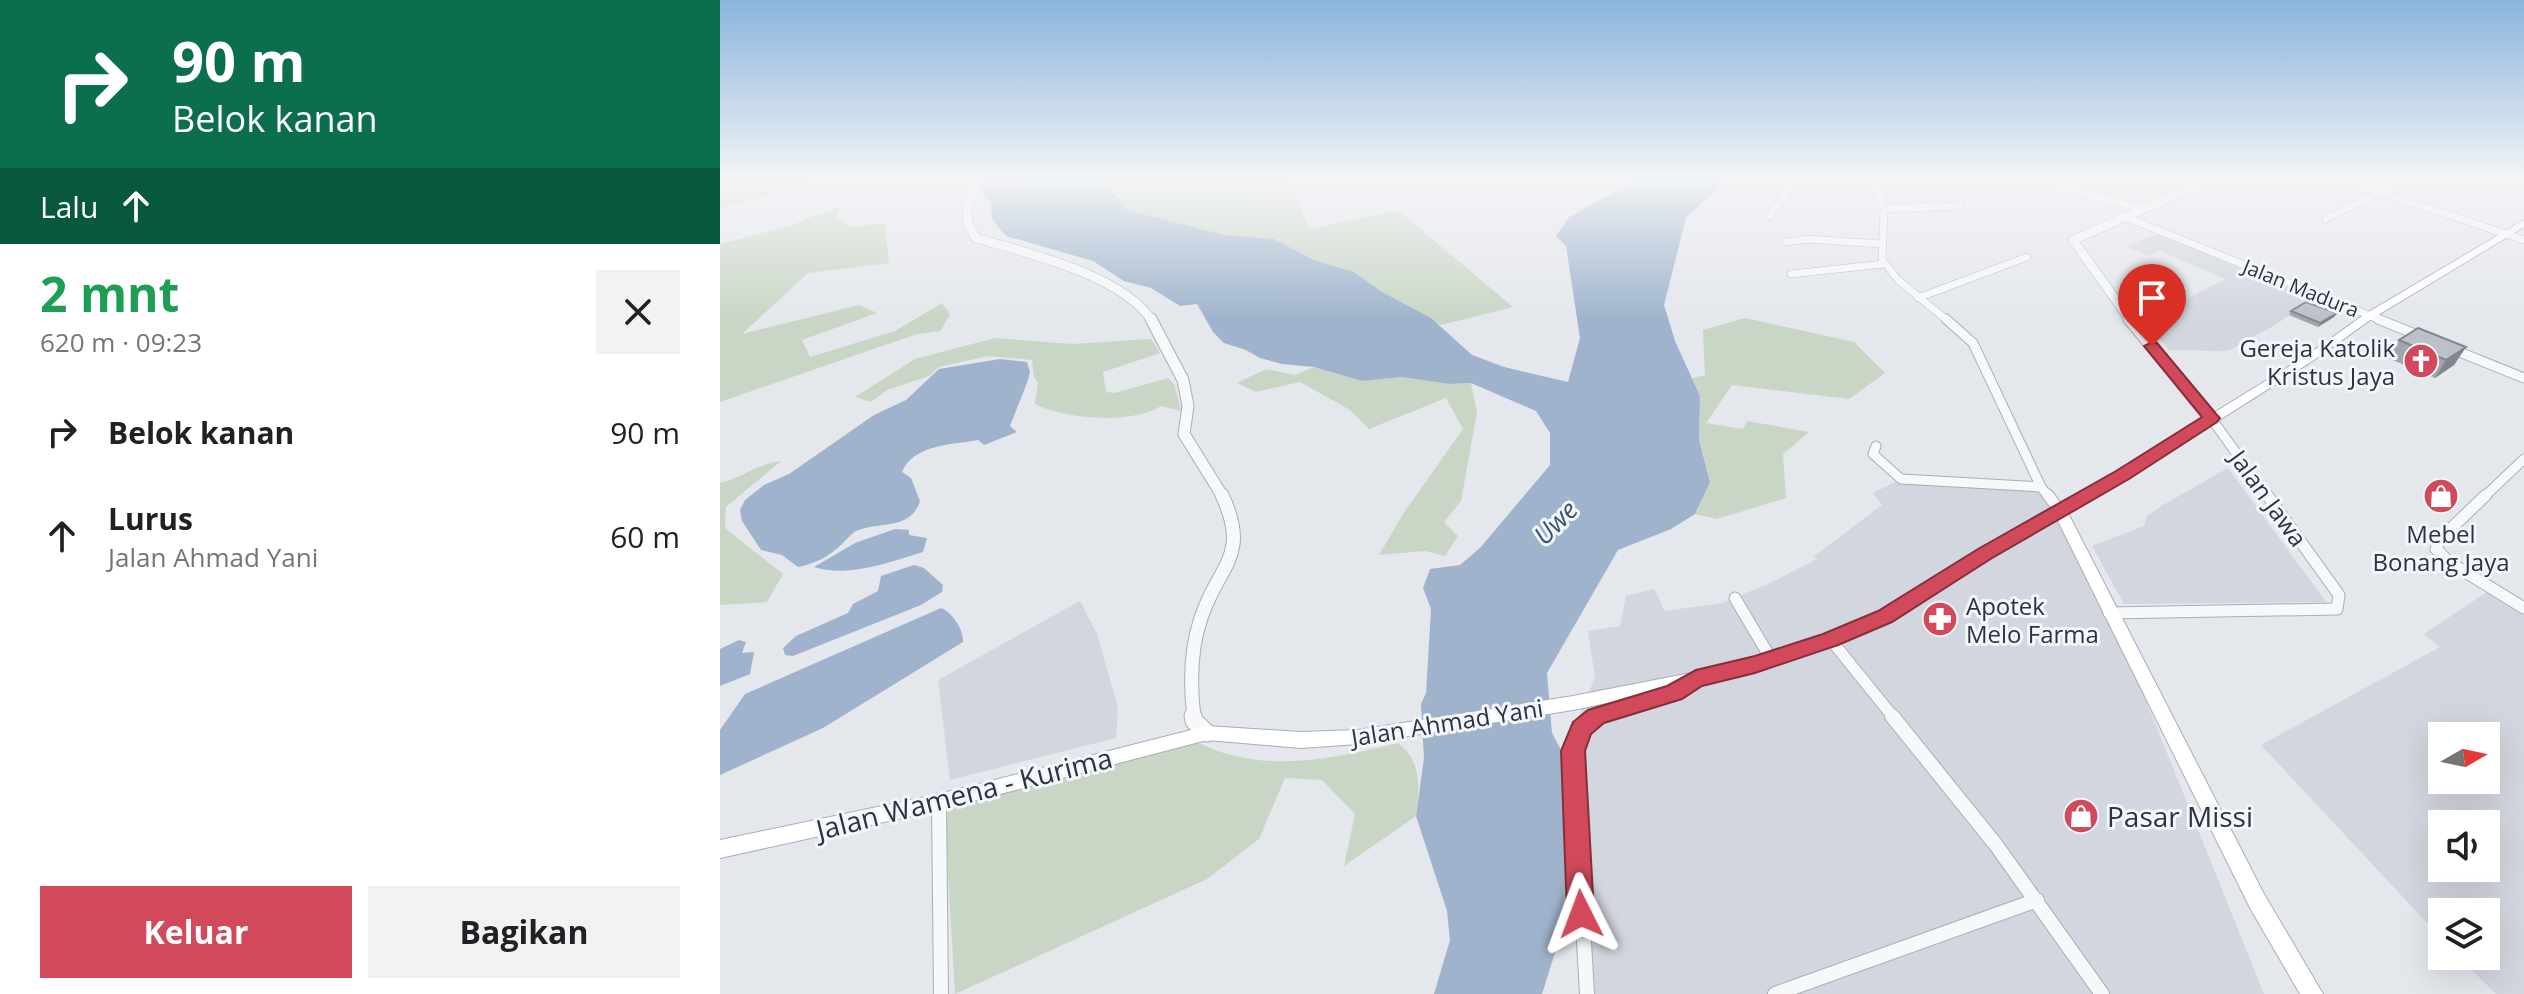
<!DOCTYPE html>
<html lang="id">
<meta charset="utf-8">
<style>
:root{--surface:#fff;--page:#f2f2f2;--text:#202124;--muted:#757577;--accent:#d1495b}
body{margin:0;font-family:"Open Sans",sans-serif;background:var(--page);color:var(--text);height:100vh;display:flex;flex-direction:column;font-size:30px;white-space:nowrap}
*{box-sizing:border-box;margin:0}
p{font-size:26px;color:var(--muted)}
.icon{flex:none;width:44px;height:44px;fill:none;stroke:currentColor;stroke-width:2;stroke-linecap:round;stroke-linejoin:round}
.map{position:relative;flex:1;overflow:hidden}
.details{display:flex;flex-direction:column;background:var(--surface);width:720px}
.details>*{flex:none}
.hud{background:#0b6e4f;color:#fff;overflow:hidden}
.needle{width:52px;rotate:81deg}
.tools{position:absolute;left:1708px;top:722px;display:grid;gap:16px}
.tools a{display:grid;place-items:center;width:72px;height:72px;border-radius:0px;background:var(--surface);box-shadow:0 8px 32px #0002;font-size:40px}
.pin{position:absolute;display:grid;place-items:center;width:68px;height:68px;color:#fff;margin:-82px -34px;border-radius:50% 50% 50% 0;rotate:-45deg;box-shadow:0 0 8px #0007}
.pin .icon{rotate:45deg}
.me{position:absolute;width:88px;margin:-44px;rotate:357deg;stroke-linejoin:round;filter:drop-shadow(0 0 6px #0008)}
.turn{display:flex;align-items:center;gap:28px;height:168px;padding:0 40px;font-size:36px}
.turn .icon{width:104px;height:104px;stroke-width:2.5}
.turn b{display:block;font-size:56px;line-height:68px}
.then{display:flex;align-items:center;height:76px;padding:0 40px;background:#0003;gap:16px;font-size:30px}
.round{display:grid;place-items:center;flex:none;width:84px;height:84px;border-radius:0px;background:var(--page)}
.headline{display:flex;align-items:center;justify-content:space-between;height:136px;padding:0 40px}
h1{font-size:48px;font-weight:700;line-height:60px;color:#1e9e55}
.button{display:flex;gap:16px;margin-top:auto;padding:16px 40px}
.button a{flex:1;height:92px;border-radius:0px;background:var(--accent);color:#fff;font-size:32px;font-weight:700;line-height:92px;text-align:center}
.button a+a{background:var(--page);color:var(--text)}
ul{padding:0;list-style:none}
li{display:flex;align-items:center;gap:24px;height:104px;padding:0 40px}
li div{flex:1}
li b{display:block;font-size:30px}
li em{font-style:normal}
main{display:flex;flex:1;min-height:0}
.map>svg:first-child{display:block}
</style>
<main>
<section class="details">
<div class="hud">
<div class="turn"><svg class="icon" aria-label="right" viewBox="0 0 24 24"><path d="M7 20v-9h11M14 6l5 5-5 5"/></svg><div><b>90 m</b>Belok kanan</div></div>
<div class="then">Lalu<svg class="icon" aria-label="ahead" viewBox="0 0 24 24"><path d="M12 20V5M6 11l6-6 6 6"/></svg></div>
</div>
<div class="headline"><div><h1>2 mnt</h1><p>620 m · 09:23</p></div><a class="round"><svg class="icon" aria-label="close" viewBox="0 0 24 24"><path d="M6 6l12 12M18 6L6 18"/></svg></a></div>
<ul>
<li><svg class="icon" aria-label="right" viewBox="0 0 24 24"><path d="M7 20v-9h11M14 6l5 5-5 5"/></svg><div><b>Belok kanan</b></div><em>90 m</em></li>
<li><svg class="icon" aria-label="ahead" viewBox="0 0 24 24"><path d="M12 20V5M6 11l6-6 6 6"/></svg><div><b>Lurus</b><p>Jalan Ahmad Yani</p></div><em>60 m</em></li>
</ul>
<div class="button"><a>Keluar</a><a>Bagikan</a></div>
</section>
<div class="map">
<svg width="1804" height="994" viewBox="0 0 1804 994">
<rect width="100%" height="100%" fill="#e4e7ec"/>
<!-- built -->
<path fill="#d2d6de" fill-rule="evenodd" d="M1438,233L1593,299L1555,325L1508,351L1449,350L1426,320L1505,279L1440,251L1429,256L1407,247Z
M1508,468L1606,602L1404,604L1372,546L1424,526L1427,516L1443,505Z
M1179,480L1323,490L1404,646L1544,994H862L851,737L875,677L868,631L900,626L906,596L934,589L945,611L1002,603L1048,584L1097,559L1093,557L1162,505L1153,493Z
M1767,592L1804,614V994H1776L1738,956H1766V912H1722V939L1541,745L1720,647L1704,634ZM1722,736H1766V780H1722ZM1722,824H1766V868H1722Z
M360,601L377,634L398,708L396,738L230,780L218,680Z"/>
<!-- green -->
<path fill="#c9d6c5" d="M0,180H95L8,206L0,211Z
M364,180H570L589,229L678,210L793,307L721,325L662,292L634,272L594,260L554,239L504,235L408,210L400,196Z
M121,206L116,218L130,227L165,223L169,263L88,273L22,334L139,305L157,313L82,340L90,357L175,331L222,303L230,314L220,331L197,334L0,402V244L72,225Z
M1025,318L1134,342L1165,373L1129,399L1012,385L986,423L1023,429L1027,421L1089,432L1063,454L1066,498L997,519L975,514L990,481L979,440L980,396L972,378L985,375L983,330Z
M275,338L352,344L431,339L440,353L383,372L386,392L395,393L448,378L454,384L461,411L441,406C412,425 345,419 315,404L318,383L314,377L312,360L268,356L219,367L209,376L167,390L151,402L135,397L195,359Z
M594,367L642,381L681,377L730,384L751,383L757,412L741,501L724,522L738,536L725,556L705,551L659,555L683,514L743,429L726,398L649,429L630,410L580,382L536,392L517,383L546,369L575,375Z
M61,461L6,507L5,528L63,574L47,602L0,605V483C22,478 39,463 61,461Z
M477,742C541,775 612,759 678,743C703,763 699,787 696,816L624,866L635,814L602,780L565,778L539,839L487,879L235,994L224,804Z"/>
<!-- water -->
<path fill="#9fb4cc" d="M273,180C317,180 382,167 408,210L504,235L554,239L594,260L634,272L662,292L711,318L752,355L784,367L848,382L860,338L846,246L836,236L849,217L917,180H1002L998,188L966,218L944,305L955,341L980,396L979,440L990,482L975,514L951,529L898,550L827,673L832,733L841,750L847,795L844,924L822,994H714L730,940L727,911L696,816L704,758L701,704L706,693L711,609L703,588L710,569L740,565L760,548L830,465V433L816,411L751,383L730,384L681,377L642,381L594,367L562,364L540,358L526,350L504,343L493,332L477,304L460,306L431,288L404,281L373,261L286,236L272,219L271,203L263,195V189Z
M280,359L307,362L310,372L307,383L290,426L297,432L264,445L258,440C231,445 194,444 182,472L191,478L200,501C190,531 160,521 136,531C131,534 126,540 122,544C110,556 95,564 78,567L62,555L41,550L22,521L20,510L25,500L44,485L69,474L154,415L186,400L219,369Z
M175,529L189,530V535L207,538L203,552C169,562 130,578 94,567L135,543Z
M194,565L204,568L223,585L222,592L201,605L73,656L65,655L63,648L76,636L128,613L133,604L158,591L161,576Z
M221,608C232,612 244,630 243,642L103,728L0,775V730L25,694Z
M19,640L26,642L22,653L34,652L30,674L0,686V649Z"/>
<g fill="none" stroke-linecap="round" stroke-linejoin="round">
<defs>
<path id="minor-far3" d="M1136,180L1153,182
M1154,180L1164,209L1162,259L1178,280L1228,321
M1315,180L1420,208
M1624,180L1804,240
M1725,180L1743,185
M1164,209L1240,206
M1050,216L1075,180
M1403,216L1663,321
M1606,219L1682,180
M1066,242L1088,239L1161,244
M1071,274L1164,264
M1198,298L1307,257"/>
<path id="minor-far2" d="M1226,319L1253,343L1321,487L1329,497
M1658,319L1702,337
M1732,349L1804,378
M1491,418L1548,497
M1156,446L1153,454L1181,479L1321,487
M1764,497L1804,459"/>
<path id="minor-far1" d="M1328,495L1340,511
M1766,495L1720,539L1716,549L1729,562L1804,608
M1015,598L1051,659
M1389,613L1617,609L1619,595L1547,495
M1111,640L1174,718
M875,718L949,693L976,679"/>
<path id="minor" d="M1172,716L1276,845L1382,994
M219,802L221,994
M867,994L853,751L862,728L879,716
M1055,994L1317,900"/>
<path id="tertiary-far3" d="M261,180C246,199 241,217 256,238C307,253 403,275 432,321
M1411,321L1353,240L1489,180"/>
<path id="tertiary-far2" d="M431,319L463,380L468,406L464,434L503,497
M1409,319L1491,418"/>
<path id="tertiary-far1" d="M474,718C470,685 470,650 481,618C498,565 531,557 502,495"/>
<path id="tertiary" d="M473,716L474,721L487,733"/>
<path id="secondary" d="M1804,220V227L1653,318L1594,360L1408,478L1348,513L1544,894L1603,994H1580L1530,908L1337,519L1171,620L1117,644L1035,672L853,710L638,744L581,748L487,740L219,810L0,858V840L219,794L487,726L581,732L638,730L853,696L976,672L1035,658L1105,636L1159,612L1260,550L1398,472L1586,356L1645,314Z"/>
</defs>
<!-- minor-far3 casing -->
<use href="#minor-far3" stroke="#a9aeb7" stroke-width="8"/>
<!-- minor-far2 casing -->
<use href="#minor-far2" stroke="#a9aeb7" stroke-width="11"/>
<!-- minor-far1 casing -->
<use href="#minor-far1" stroke="#a9aeb7" stroke-width="13"/>
<!-- minor casing -->
<use href="#minor" stroke="#a9aeb7" stroke-width="16"/>
<!-- tertiary-far3 casing -->
<use href="#tertiary-far3" stroke="#a9aeb7" stroke-width="10"/>
<!-- tertiary-far2 casing -->
<use href="#tertiary-far2" stroke="#a9aeb7" stroke-width="13"/>
<!-- tertiary-far1 casing -->
<use href="#tertiary-far1" stroke="#a9aeb7" stroke-width="15"/>
<!-- tertiary casing -->
<use href="#tertiary" stroke="#a9aeb7" stroke-width="19"/>
<!-- secondary casing -->
<use href="#secondary" stroke="#a9aeb7" stroke-width="2"/>
<!-- minor-far3 -->
<use href="#minor-far3" stroke="#f7f8fa" stroke-width="7"/>
<!-- minor-far2 -->
<use href="#minor-far2" stroke="#f7f8fa" stroke-width="9"/>
<!-- minor-far1 -->
<use href="#minor-far1" stroke="#f7f8fa" stroke-width="11"/>
<!-- minor -->
<use href="#minor" stroke="#f7f8fa" stroke-width="14"/>
<!-- tertiary-far3 -->
<use href="#tertiary-far3" stroke="#f7f8fa" stroke-width="9"/>
<!-- tertiary-far2 -->
<use href="#tertiary-far2" stroke="#f7f8fa" stroke-width="11"/>
<!-- tertiary-far1 -->
<use href="#tertiary-far1" stroke="#f7f8fa" stroke-width="13"/>
<!-- tertiary -->
<use href="#tertiary" stroke="#f7f8fa" stroke-width="17"/>
<!-- secondary -->
<use href="#secondary" fill="#fff" fill-rule="evenodd"/>
</g>
<!-- wall -->
<path fill="#a1a5ae" d="M1571,311L1617,313L1614,317L1598,327L1569,315Z
M1679,340L1746,347L1734,365L1715,378L1668,358Z"/>
<!-- shaded-wall -->
<path fill="#83868d" d="M1617,313L1614,317L1598,327L1600,323Z
M1746,347L1734,365L1715,378L1726,360Z"/>
<!-- building -->
<path fill="#bbc0ca" stroke="#83868d" stroke-width="2" d="M1586,302L1617,313L1600,323L1571,311Z
M1698,328L1746,347L1726,360L1679,340Z"/>
<!-- sky -->
<linearGradient id="sky" x2="0" y2="1"><stop stop-color="#8bb4dd"/><stop offset="0.56" stop-color="#f3f4f6"/><stop offset="1" stop-color="#f3f4f6" stop-opacity="0"/></linearGradient>
<rect width="1804" height="319" fill="url(#sky)"/>
<!-- route -->
<path fill="#d1495b" stroke="#882f3b" stroke-width="2" d="M1432,342L1437,343L1497,415L1500,418L1497,422L1409,479L1272,558L1172,622L1118,645L1035,673L982,686L962,699L884,723L871,734L865,751L874,914L870,923L861,927L851,923L847,914L841,751L853,722L868,710L947,686L976,670L1035,656L1103,634L1158,611L1258,549L1396,471L1482,417L1424,346Z"/>
<!-- icons -->
<defs>
<symbol id="church-disc" viewBox="-11 -11 22 22"><circle r="9.5" fill="#d1495b" stroke="#f4f6f9"/><path d="M-1.2-6h2.4v3.5h3.3v2.4h-3.3V6h-2.4V-.1h-3.3v-2.4h3.3Z" fill="#fff"/></symbol>
<symbol id="shop-disc" viewBox="-11 -11 22 22"><circle r="9.5" fill="#d1495b" stroke="#f4f6f9"/><path d="M-5-2.5h2.3a2.7 3.5 0 0 1 5.4 0H5L5.5 6h-11ZM-1.5-2.5h3a1.5 2.3 0 0 0-3 0Z" fill="#fff"/></symbol>
<symbol id="pharmacy-disc" viewBox="-11 -11 22 22"><circle r="9.5" fill="#d1495b" stroke="#f4f6f9"/><path d="M-2-6h4v4h4v4h-4v4h-4v-4h-4v-4h4Z" fill="#fff"/></symbol>
</defs>
<g fill-rule="evenodd">
<use href="#church-disc" x="1681" y="341" width="40" height="40"/>
<use href="#shop-disc" x="1701" y="476" width="40" height="40"/>
<use href="#pharmacy-disc" x="1200" y="599" width="40" height="40"/>
<use href="#shop-disc" x="1341" y="796" width="40" height="40"/>
</g>
<g text-anchor="middle" dominant-baseline="central" stroke-width="6" stroke-linejoin="round" paint-order="stroke">
<!-- far-street labels -->
<g font-size="20" fill="#2b3445" stroke="#f4f6f9">
<text transform="translate(1581 288) rotate(22)">Jalan Madura</text>
</g>
<!-- poi labels -->
<g font-size="24" fill="#2b3445" stroke="#f4f6f9" text-anchor="end">
<text x="1675" y="347">Gereja Katolik<tspan x="1675" dy="28">Kristus Jaya</tspan></text>
<text x="1721" y="533" text-anchor="middle">Mebel<tspan x="1721" dy="28">Bonang Jaya</tspan></text>
<text x="1246" y="605" text-anchor="start">Apotek<tspan x="1246" dy="28">Melo Farma</tspan></text>
</g>
<!-- street labels -->
<g font-size="24" fill="#2b3445" stroke="#f4f6f9">
<text transform="translate(1549 498) rotate(54)">Jalan Jawa</text>
<text transform="translate(727 722) rotate(-9)">Jalan Ahmad Yani</text>
</g>
<!-- water labels -->
<g font-size="26" font-style="italic" fill="#34527a" stroke="#f4f6f9">
<text transform="translate(835 522) rotate(-45)">Uwe</text>
</g>
<!-- near-street labels -->
<g font-size="28" fill="#2b3445" stroke="#f4f6f9">
<text transform="translate(244 793) rotate(-14)">Jalan Wamena - Kurima</text>
</g>
<!-- near-poi labels -->
<g font-size="28" fill="#2b3445" stroke="#f4f6f9" text-anchor="start">
<text x="1387" y="816">Pasar Missi</text>
</g>
</g>
</svg>
<div class="tools">
<a><svg class="needle" viewBox="-14 -14 28 28"><path d="M0-13l5 13h-10z" fill="#e53935"/><path d="M0 13l5-13h-10z" fill="#757577"/></svg></a>
<a><svg class="icon" aria-label="sound" viewBox="0 0 24 24"><path d="M4 9h4l5-4v14l-5-4H4zM17 9q2 3 0 6"/></svg></a>
<a><svg class="icon" aria-label="layers" viewBox="0 0 24 24"><path d="M12 4l9 5-9 5-9-5zM3 14l9 5 9-5"/></svg></a>
</div>
<div class="pin" style="left:1432px;top:346px;background:#d93025"><svg class="icon" aria-label="arrive" viewBox="0 0 24 24"><path d="M6 21V4h12l-3 4 3 4H6"/></svg></div>
<svg class="me" style="left:861px;top:914px" viewBox="-20 -20 40 40"><path d="M0-17L14 15 0 8-14 15z" fill="#d1495b" stroke="#fff" stroke-width="4"/></svg>
</div>
</main>
